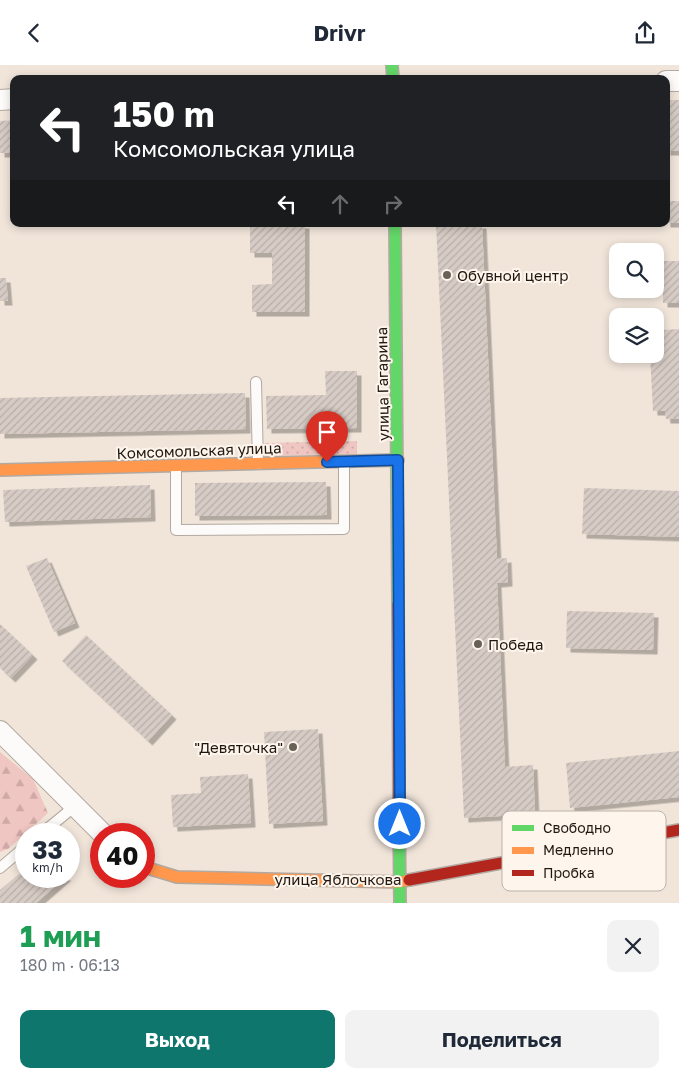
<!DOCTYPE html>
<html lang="ru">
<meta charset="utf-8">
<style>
:root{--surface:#fff;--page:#f2f2f3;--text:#1f2937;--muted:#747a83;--accent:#0f766e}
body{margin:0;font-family:"Golos Text",sans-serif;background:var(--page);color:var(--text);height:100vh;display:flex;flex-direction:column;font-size:19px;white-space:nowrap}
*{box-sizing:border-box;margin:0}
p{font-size:16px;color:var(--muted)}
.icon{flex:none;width:28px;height:28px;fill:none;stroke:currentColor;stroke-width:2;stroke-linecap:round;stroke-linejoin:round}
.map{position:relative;height:838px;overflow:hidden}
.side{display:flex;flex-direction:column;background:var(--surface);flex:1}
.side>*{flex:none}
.top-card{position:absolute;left:10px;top:10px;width:660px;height:152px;border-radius:10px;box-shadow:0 2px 8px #0003;background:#202124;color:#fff;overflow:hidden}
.tools{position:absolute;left:609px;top:178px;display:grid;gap:10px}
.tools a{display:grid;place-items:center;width:55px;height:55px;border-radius:10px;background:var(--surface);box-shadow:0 2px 8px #0003;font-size:25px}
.speed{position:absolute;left:15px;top:758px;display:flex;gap:10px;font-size:25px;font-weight:700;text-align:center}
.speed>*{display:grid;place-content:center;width:65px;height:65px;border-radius:50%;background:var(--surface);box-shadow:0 2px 8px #0003;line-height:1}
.speed small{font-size:12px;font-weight:400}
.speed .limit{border:8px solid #d22;background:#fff;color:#111}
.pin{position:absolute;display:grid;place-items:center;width:42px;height:42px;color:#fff;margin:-51px -21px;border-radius:50% 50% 50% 0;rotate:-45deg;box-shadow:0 0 5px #0007}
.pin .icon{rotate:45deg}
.me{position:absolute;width:55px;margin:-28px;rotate:0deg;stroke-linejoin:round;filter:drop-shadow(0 0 4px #0008)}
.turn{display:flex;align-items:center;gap:18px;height:105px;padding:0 20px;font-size:22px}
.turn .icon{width:65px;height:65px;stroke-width:2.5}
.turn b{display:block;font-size:35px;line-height:42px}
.lanes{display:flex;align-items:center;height:48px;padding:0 20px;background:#0003;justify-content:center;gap:25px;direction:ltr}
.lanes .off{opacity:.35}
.round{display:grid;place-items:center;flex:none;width:52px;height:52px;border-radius:10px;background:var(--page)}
.overview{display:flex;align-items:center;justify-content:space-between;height:85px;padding:0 20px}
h1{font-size:30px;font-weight:700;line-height:38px;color:#1e9e55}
.action{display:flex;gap:10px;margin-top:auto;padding:10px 20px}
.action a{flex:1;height:58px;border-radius:10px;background:var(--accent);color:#fff;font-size:20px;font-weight:700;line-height:58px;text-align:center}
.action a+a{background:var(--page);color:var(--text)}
header{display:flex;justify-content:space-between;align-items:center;height:65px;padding:0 20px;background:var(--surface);font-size:22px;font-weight:700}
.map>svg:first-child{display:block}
</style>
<header><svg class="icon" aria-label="back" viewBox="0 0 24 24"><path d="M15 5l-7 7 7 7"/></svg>Drivr<svg class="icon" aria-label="share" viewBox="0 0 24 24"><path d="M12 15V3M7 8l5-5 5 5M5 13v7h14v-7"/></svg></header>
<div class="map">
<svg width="679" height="838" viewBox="0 0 679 838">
<defs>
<pattern id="green-dots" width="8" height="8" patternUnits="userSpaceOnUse" patternTransform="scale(1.25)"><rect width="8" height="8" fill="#f0c6c2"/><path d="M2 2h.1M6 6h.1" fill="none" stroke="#cea9a6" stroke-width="1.8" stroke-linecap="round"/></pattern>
<pattern id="forest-firs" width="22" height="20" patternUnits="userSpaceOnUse" patternTransform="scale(1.25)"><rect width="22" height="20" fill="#f0c6c2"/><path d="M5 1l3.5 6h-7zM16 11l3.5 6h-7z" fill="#cea9a6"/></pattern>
<pattern id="building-hatch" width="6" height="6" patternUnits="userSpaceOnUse" patternTransform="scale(1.25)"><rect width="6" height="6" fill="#d7ccc5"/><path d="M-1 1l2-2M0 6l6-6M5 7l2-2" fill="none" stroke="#b8aea8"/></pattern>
<filter id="shadow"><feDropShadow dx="4.5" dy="4.5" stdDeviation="0" flood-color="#0004"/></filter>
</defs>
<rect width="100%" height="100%" fill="#f1e5da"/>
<!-- green -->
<path fill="url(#green-dots)" d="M357,376V389L264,391V378Z"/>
<!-- forest -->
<path fill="url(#forest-firs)" d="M0,687L33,714L48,748L8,784L0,787Z"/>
<!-- building -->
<path fill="url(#building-hatch)" filter="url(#shadow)" d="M666,35H679V86H666Z
M14,55V88H0V56Z
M666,136H679V158H666Z
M250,159H305V247H252V220L272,219V188H250Z
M436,159H482L497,494L507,493L508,517L497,518L505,702L533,700L535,749L464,753Z
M663,196H679V238H663Z
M0,213H6L8,236H0Z
M679,264V354H666L665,346H653L650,289H655V280L663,279L662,265Z
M325,306H357V363L267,364L266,331L326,330Z
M245,328L246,364L0,369V333Z
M326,417L327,450L195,451V418Z
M150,420L151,452L5,457L3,425Z
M584,423L679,426V472L582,469Z
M47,493L75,558L54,567L26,501Z
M567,546L654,548L653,585L566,583Z
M0,559L33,590L11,613L0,603Z
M86,570L172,650L148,676L62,596Z
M318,664L323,756L269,759L264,667Z
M679,686V732L570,743L566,698Z
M248,709L251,758L173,762L171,730L201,728L200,712Z
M26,803V811H67L36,838H0V825Z"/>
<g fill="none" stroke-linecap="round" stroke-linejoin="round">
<defs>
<path id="lane" d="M256,317L258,399
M176,402V465L344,464V397
M41,769L75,741
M0,803L26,781"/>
<path id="street" d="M666,16H679
M0,35L14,34
M0,666L103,769"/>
<path id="fast" d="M392,0L393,14
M395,159L398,539
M399,746L400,838"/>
<path id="slow" d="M0,405L398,395
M144,802L177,812L400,817L409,815"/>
<path id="jam" d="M398,539L399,746
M409,815L679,765"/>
</defs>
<!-- lane casing -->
<use href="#lane" stroke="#b2a9a1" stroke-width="12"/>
<!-- street casing -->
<use href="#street" stroke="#b2a9a1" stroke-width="22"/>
<!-- fast casing -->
<use href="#fast" stroke="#b2a9a1" stroke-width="14"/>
<!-- slow casing -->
<use href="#slow" stroke="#b2a9a1" stroke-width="14"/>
<!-- jam casing -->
<use href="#jam" stroke="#b2a9a1" stroke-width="14"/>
<!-- lane -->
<use href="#lane" stroke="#fdfbf9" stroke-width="10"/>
<!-- street -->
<use href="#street" stroke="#fdfbf9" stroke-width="20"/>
<!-- fast -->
<use href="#fast" stroke="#63d668" stroke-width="11"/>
<!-- slow -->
<use href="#slow" stroke="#ff974d" stroke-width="11"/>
<!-- jam -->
<use href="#jam" stroke="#b3261e" stroke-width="11"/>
</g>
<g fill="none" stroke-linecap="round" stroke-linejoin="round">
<defs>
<path id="route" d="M327,397L398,395L400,759"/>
</defs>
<!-- route casing -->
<use href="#route" stroke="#114b97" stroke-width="12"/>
<!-- route -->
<use href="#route" stroke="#1a73e8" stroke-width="9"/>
</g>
<!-- markers -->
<g fill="#696057" stroke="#fef5ec" stroke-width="2">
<circle cx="447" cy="210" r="5"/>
<circle cx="478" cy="579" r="5"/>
<circle cx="293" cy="682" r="5"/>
</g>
<g text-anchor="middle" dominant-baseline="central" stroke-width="4" stroke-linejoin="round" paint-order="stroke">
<!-- poi labels -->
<g font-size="15" fill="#201811" stroke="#fef5ec" text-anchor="start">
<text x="457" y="210">Обувной центр</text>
<text x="488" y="579">Победа</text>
<text x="283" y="682" text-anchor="end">"Девяточка"</text>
</g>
<!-- street labels -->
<g font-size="15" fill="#201811" stroke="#fef5ec">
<text transform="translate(382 319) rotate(-91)">улица Гагарина</text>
<text transform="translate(199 385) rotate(-2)">Комсомольская улица</text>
<text x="338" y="814">улица Яблочкова</text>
</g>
</g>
<!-- legend -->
<rect x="502" y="746" width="164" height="80" rx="8" fill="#fef5ec" stroke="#bbb3aa" stroke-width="1"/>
<rect x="512" y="760" width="22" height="6" fill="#63d668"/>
<rect x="512" y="782" width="22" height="7" fill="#ff974d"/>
<rect x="512" y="805" width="22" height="6" fill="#b3261e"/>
<g font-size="14" fill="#201811">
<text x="543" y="768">Свободно</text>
<text x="543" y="790">Медленно</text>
<text x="543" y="813">Пробка</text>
</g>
</svg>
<div class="tools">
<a><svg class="icon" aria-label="search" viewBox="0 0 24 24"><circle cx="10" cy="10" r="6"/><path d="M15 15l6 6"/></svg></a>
<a><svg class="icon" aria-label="layers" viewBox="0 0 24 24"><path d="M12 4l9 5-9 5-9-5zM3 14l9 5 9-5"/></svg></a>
</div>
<div class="speed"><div>33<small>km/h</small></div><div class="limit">40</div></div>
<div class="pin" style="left:327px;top:397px;background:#d93025"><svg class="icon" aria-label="arrive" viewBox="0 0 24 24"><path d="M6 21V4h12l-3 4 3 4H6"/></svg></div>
<svg class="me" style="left:400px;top:759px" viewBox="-20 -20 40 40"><circle r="17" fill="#1a73e8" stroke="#fff" stroke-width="3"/><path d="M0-11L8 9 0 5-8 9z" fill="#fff"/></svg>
<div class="top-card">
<div class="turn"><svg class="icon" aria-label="left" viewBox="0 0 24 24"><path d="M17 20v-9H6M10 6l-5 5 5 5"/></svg><div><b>150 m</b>Комсомольская улица</div></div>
<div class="lanes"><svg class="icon" aria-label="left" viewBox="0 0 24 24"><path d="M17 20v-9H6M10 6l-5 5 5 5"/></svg><svg class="icon off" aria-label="ahead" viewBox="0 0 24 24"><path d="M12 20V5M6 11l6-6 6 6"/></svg><svg class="icon off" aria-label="right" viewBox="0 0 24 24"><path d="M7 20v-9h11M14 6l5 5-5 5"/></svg></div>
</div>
</div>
<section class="side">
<div class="overview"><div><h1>1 мин</h1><p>180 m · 06:13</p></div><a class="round"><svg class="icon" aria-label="close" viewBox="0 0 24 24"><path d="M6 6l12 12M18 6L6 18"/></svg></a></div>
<div class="action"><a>Выход</a><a>Поделиться</a></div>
</section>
